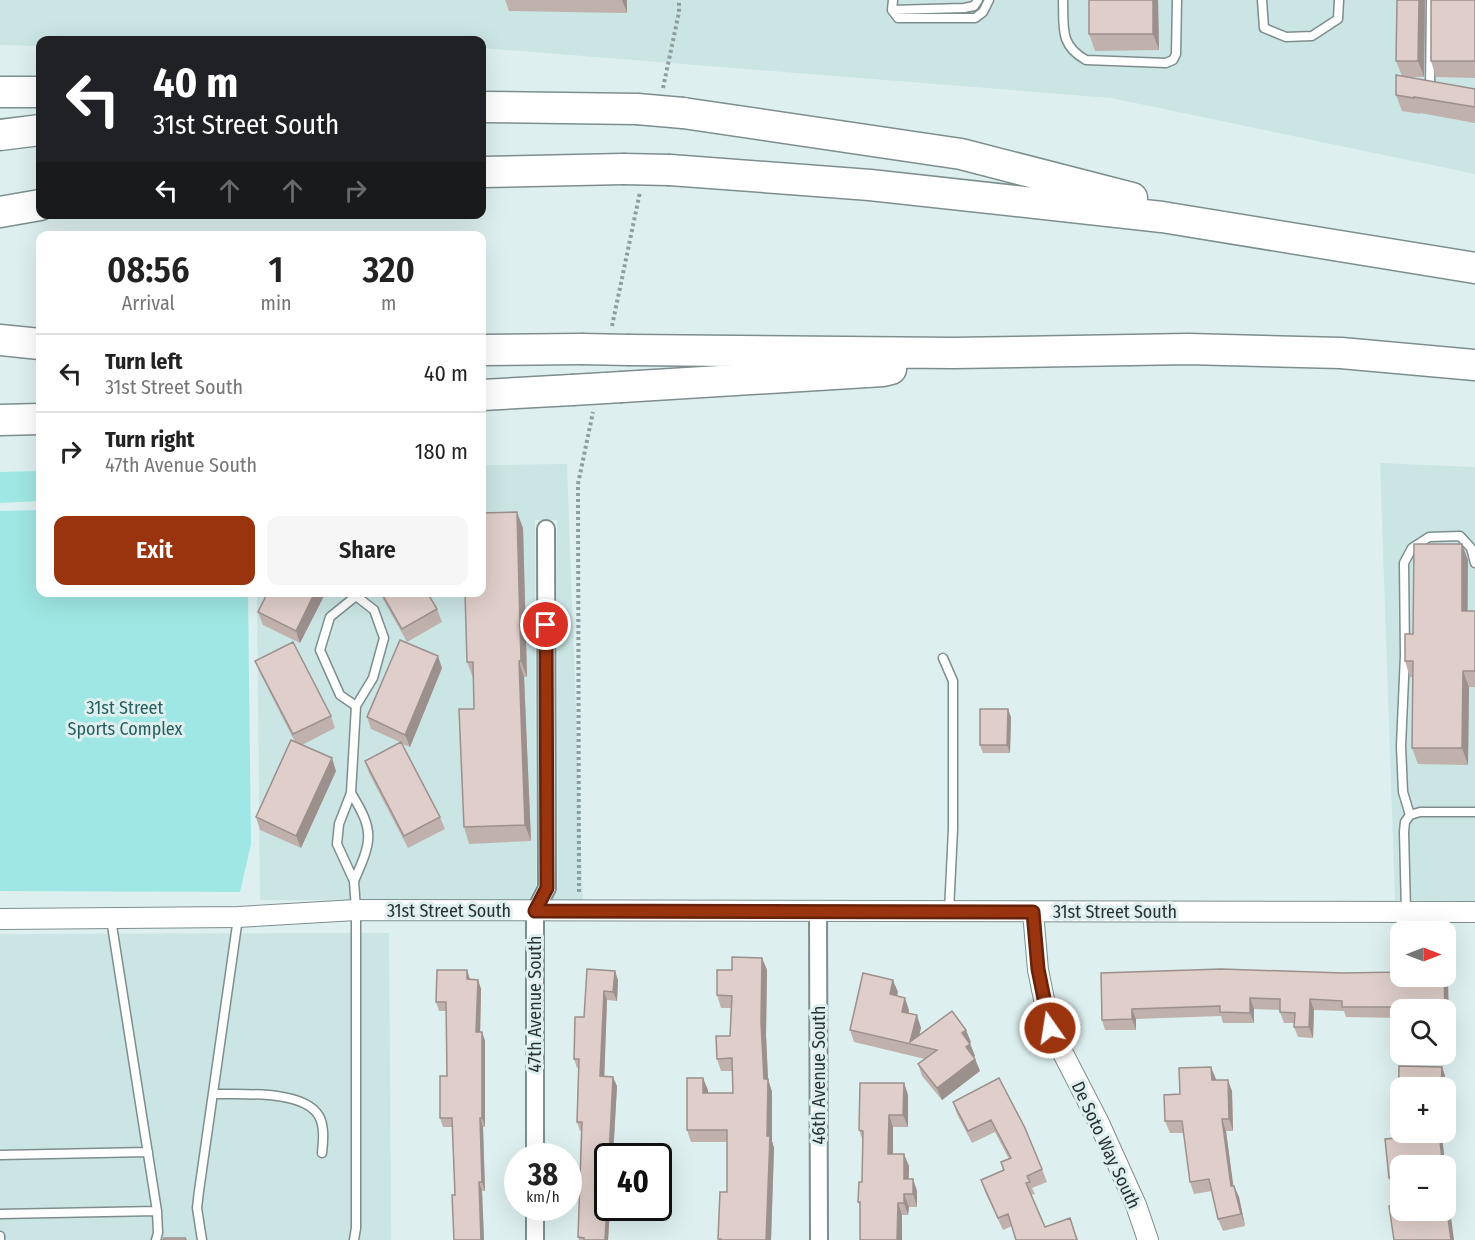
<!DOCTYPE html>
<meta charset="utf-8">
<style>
:root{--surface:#fff;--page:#f6f6f6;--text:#222;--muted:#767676;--line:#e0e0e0;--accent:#9a340f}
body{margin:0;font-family:"Fira Sans Condensed",sans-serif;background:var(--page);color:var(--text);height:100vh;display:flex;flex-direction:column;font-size:22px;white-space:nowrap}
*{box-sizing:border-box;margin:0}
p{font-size:20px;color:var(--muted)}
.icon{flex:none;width:33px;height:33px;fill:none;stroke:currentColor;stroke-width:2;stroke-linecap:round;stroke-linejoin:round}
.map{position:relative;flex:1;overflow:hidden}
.side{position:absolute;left:36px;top:231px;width:450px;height:366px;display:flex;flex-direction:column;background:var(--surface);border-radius:12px;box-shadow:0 6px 24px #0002}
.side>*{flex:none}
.top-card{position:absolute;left:36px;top:36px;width:450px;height:183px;border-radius:12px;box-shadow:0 6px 24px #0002;background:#202124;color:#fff;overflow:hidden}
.needle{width:39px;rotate:90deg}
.buttons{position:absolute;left:1390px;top:921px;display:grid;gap:12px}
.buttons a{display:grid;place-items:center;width:66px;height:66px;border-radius:12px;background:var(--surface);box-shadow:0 6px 24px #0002;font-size:30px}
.speed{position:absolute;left:504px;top:1143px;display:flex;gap:12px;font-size:30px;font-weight:700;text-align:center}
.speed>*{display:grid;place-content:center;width:78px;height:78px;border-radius:50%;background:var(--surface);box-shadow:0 6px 24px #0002;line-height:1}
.speed small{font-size:15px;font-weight:400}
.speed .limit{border:3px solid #111;border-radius:9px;background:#fff;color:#111}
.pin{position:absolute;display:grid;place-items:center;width:51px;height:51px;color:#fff;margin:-26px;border:3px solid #fff;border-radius:50%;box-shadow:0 2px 6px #0007}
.me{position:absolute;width:66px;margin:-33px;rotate:347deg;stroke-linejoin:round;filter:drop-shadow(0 0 4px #0008)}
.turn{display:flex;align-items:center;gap:21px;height:126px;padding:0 18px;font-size:27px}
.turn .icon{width:78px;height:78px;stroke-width:2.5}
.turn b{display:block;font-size:42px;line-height:51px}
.lanes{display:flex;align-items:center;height:57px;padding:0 18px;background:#0003;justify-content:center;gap:30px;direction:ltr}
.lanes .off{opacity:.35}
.eta{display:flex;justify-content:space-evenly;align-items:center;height:102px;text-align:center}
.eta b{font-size:36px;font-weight:600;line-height:42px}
.action{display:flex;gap:12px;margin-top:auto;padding:12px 18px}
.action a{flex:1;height:69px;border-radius:12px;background:var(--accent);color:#fff;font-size:24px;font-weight:600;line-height:69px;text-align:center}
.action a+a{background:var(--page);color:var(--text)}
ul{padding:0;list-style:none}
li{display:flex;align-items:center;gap:18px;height:78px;padding:0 18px;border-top:2px solid var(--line)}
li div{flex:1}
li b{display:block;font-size:22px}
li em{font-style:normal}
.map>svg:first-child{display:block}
</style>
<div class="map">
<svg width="1475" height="1240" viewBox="0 0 1475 1240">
<rect width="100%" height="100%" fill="#ddf0ef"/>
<!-- built -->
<path fill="#cae5e4" d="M0,0H1475V174L1111,98L482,48V40H40V46L0,45Z
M1380,463L1475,467V901L1395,900Z
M567,464L583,901H552L558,887L557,520H535L536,886L528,901L260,900L257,593L482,592V465Z
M389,933L391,1240H0V934Z"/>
<!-- green -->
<path fill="#9fe7e4" d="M38,471L40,501L0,503V472Z
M40,510V592L248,593L251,844L240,892L0,891V511Z"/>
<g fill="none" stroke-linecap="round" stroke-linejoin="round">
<defs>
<path id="service" d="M893,0L892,10L898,18H975L983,12L989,0
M1063,0C1064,27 1059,45 1086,60L1166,63L1173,60L1176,54L1177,0
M1262,0L1264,28L1286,37L1312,36L1338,19L1339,0
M1431,0L1430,87L1433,88
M892,10L964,8L974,6L978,0
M943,658L953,681V829L949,911
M351,793C375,832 372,840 354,881
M1410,815L1403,792L1401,746L1405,655L1404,563L1412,548L1429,537L1460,536L1471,548L1475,563
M1406,911L1404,832L1405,822L1410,815L1420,812H1475
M111,919L157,1211L158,1233L156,1240
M213,1094C241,1095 303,1089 319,1116C325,1127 323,1142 322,1153
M0,1155L148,1152
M0,1214L157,1211
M0,1236V1240
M202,1240L197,1208L199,1191L238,918
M354,1240L356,1228V910L354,881L337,844L339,824L351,793L356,706L373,678L384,638L374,610L356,596L330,617L320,650L340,695L356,706"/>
<path id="minor" d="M818,910L819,1240
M535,1156V911L547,888L546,529
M535,1208V1240"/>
<path id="tertiary" d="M1033,912L1038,970L1050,1028L1099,1123L1136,1205L1148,1240
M0,919L238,917L356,910L1475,912"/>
<path id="motorway" d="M0,92H40
M482,107L637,109
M683,113L961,154L1132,198
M0,135L40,130
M670,170L870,185L1162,217L1475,268
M482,172L623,169
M0,212L40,205
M0,340L40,344
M482,350L581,349
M630,350L953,353L1188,349L1341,353L1475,365
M622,387L883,371L891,369
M482,395L572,390
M0,420L40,419"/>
</defs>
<!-- service casing -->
<use href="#service" stroke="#7d8e8d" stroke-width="11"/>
<!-- minor casing -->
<use href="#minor" stroke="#7d8e8d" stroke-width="20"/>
<!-- tertiary casing -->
<use href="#tertiary" stroke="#7d8e8d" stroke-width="22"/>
<!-- motorway casing -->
<use href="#motorway" stroke="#7d8e8d" stroke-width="33"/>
<!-- path -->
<path stroke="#8f9d9c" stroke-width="4" stroke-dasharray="3 3" stroke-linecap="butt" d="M663,88L679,12V0
M612,326L640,192
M579,892L578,484L593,412"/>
<!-- service -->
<use href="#service" stroke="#fff" stroke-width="8"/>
<!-- minor -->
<use href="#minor" stroke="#fff" stroke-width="16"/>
<!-- tertiary -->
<use href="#tertiary" stroke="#fff" stroke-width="20"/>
<!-- motorway -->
<use href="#motorway" stroke="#fff" stroke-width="30"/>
<defs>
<path id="motorway-bridge" d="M637,109L683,113
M623,169L670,170
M581,349L630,350
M572,390L622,387"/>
</defs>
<!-- motorway-bridge casing -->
<use href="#motorway-bridge" stroke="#7d8e8d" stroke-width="33" stroke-linecap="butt"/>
<!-- motorway-bridge -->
<use href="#motorway-bridge" stroke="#fff" stroke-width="30"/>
</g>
<!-- wall -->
<path fill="#c0b1ad" d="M505,0H627V13L509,11Z
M1089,0H1158L1159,50L1095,51L1089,34Z
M1397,0H1425L1424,77H1407L1475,89V123L1420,113V114L1402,111L1396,95L1402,76L1396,61Z
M1475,0V78L1436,77L1431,61Z
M523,528L527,677H524L531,841L469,844L464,827L474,709L473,678L467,662Z
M1468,560V611H1475V687H1469L1468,765L1418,764L1412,748V677H1410L1405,661L1413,634Z
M326,592L300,643L263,625L258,612Z
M379,592H427L437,609L442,622L407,642Z
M255,661L331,716L335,728L302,745L336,771L301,848L260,830L256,817L295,742L260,673Z
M442,668L410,747L402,744L440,817L445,829L408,848L369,773L365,761L400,742L371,729L367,717Z
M1011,717L1010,753H983L980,745Z
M762,958L767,970L766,1035L768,1079L772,1092V1141L774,1148L771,1240H719L727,1192V1142H691L687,1130L708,1090V1093H733L732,1071H721L717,1059L730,1036L731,1008H721L717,995L732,970Z
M587,969L618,980L617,1001L607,1000L604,1076L617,1086L613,1156H608V1208H610L608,1240H579L578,1237L581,1131H580L577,1122L579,1068H577L574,1059L584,1017Z
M1101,973L1446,976L1448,981L1449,1033H1446V1010H1401V1018L1346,1017L1344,1011L1314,1010L1313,1038L1298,1037L1294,1027L1295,1023H1284L1280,1012V1010L1254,1009V1023H1223L1221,1016L1136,1019V1030H1105L1102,1020Z
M470,979L478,980L481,989L480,1032H482L485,1041V1127H483L485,1191H482L484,1240H454L455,1195L452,1127H443L440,1118L447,1076L446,1011H439L436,1002Z
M898,992L897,996L909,1010V1014L921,1028L919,1035L971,1042L970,1043L975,1056L974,1057L980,1071L942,1100L922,1076L918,1064L925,1059L854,1042L850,1030Z
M1399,1066L1442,1067L1446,1079V1088H1401V1132H1446L1445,1135H1442L1445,1166H1401V1189L1393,1190L1389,1178L1385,1139L1398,1138Z
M999,1078L1042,1169L1047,1182L1032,1188L1035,1194L1031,1195L1045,1227L1070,1218L1078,1240H1016L1012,1226L1003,1230L985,1192L981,1180L1003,1170L1001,1162L1009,1159L995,1132L972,1143L957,1114L953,1102Z
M1216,1079V1080L1232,1091L1233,1131H1226L1233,1186H1234L1239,1197L1245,1226L1223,1231L1218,1219L1212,1191L1194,1194L1190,1182L1184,1133H1170L1165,1121L1180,1094Z
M904,1083L908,1095V1127H893V1154L909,1166V1179H913L917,1191V1207H909L908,1215H902V1240H860V1207L858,1202L862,1182L863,1141L859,1130Z"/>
<!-- shaded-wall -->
<path fill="#9c908d" d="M622,0H627V13Z
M1153,0H1158L1159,50L1153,34Z
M1419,0H1425L1424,77L1418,61Z
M517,512L523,528L527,677L521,661Z
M1462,544L1468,560L1467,627L1462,611Z
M315,592H326L300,643L296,631Z
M438,656L442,668L410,747L405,735Z
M519,661L524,677L531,841L525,825Z
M1463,671L1469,687L1468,765L1462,748Z
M1008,709L1011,717L1010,753L1007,745Z
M332,758L336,771L301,848L296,836Z
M762,958L767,970L766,1035L768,1079L772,1092V1141L774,1148L771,1240H766L767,1136L761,1022Z
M467,970L470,979H467Z
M615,971L618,980L617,1001L613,992Z
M1444,976H1446L1448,981L1449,1033L1446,1026V1010H1445Z
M478,980L481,989L480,1041L476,1032Z
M893,980L898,992L894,1006L890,994Z
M604,991L607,1000L604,1085L600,1076Z
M905,998L909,1010L906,1024L902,1012Z
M1250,998L1254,1009V1023L1250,1013Z
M1310,999L1314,1010L1313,1038L1309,1027Z
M1132,1009L1136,1019V1030L1132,1019Z
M917,1015L921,1028L917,1046L910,1042Z
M966,1030L971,1042L966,1045L962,1033Z
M482,1032L485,1041V1127L482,1118Z
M970,1044L975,1056L971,1059L966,1047Z
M975,1059L980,1071L942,1100L937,1088Z
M1211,1067L1216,1079V1092L1212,1080Z
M1442,1067L1446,1079V1088H1441Z
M613,1077L617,1086L613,1156H609Z
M703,1078L708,1090V1105L703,1093Z
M1228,1080L1232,1091L1233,1131L1229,1119Z
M904,1083L908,1095V1127L903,1115Z
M889,1115L893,1127V1166L888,1154Z
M480,1118L483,1127L485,1191L482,1182Z
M1222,1119L1226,1131L1235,1198L1231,1186Z
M1439,1132H1441L1442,1135L1445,1166H1444L1442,1159Z
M904,1154L909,1166L908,1191L904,1179Z
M913,1179L917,1191V1207L913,1194Z
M479,1182L482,1191L484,1240H481Z
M1234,1186L1239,1197L1245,1226L1241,1214Z
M608,1187V1208H610L608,1240H605Z
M904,1194L909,1207L908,1215L904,1203Z
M1446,1200L1450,1209L1454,1240H1451Z
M898,1203L902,1215V1240H897Z"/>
<!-- building -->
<path fill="#dfcec9" stroke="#9c908d" stroke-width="1.5" d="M1089,0H1153V34H1089Z
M1397,0H1419L1418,61H1396Z
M1431,0H1475V61H1431Z
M1396,75L1475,89V107L1414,97V98L1396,95Z
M517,512L521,661H519L525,825L464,827L459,709H474L473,662H467L465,592H482V513Z
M1414,544H1462V611H1475V671H1463L1462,748H1412L1413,661H1405V634H1413Z
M268,592H315L296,631L258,612Z
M381,592H427L437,609L402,629Z
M400,640L438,656L405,735L367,717Z
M293,642L331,716L293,734L255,661Z
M980,709H1008L1007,745H980Z
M291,740L332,758L296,836L256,817Z
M401,742L440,817L404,836L365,761Z
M732,957L762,958L761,1022L764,1079H768L767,1136H770L766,1240H721V1239H718L720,1192H727V1130H687V1078H703V1093H733L732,1058L717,1059L716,1036H730L732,996L717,995V970H732Z
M587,969L615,971L613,992L604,991L600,1076L613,1077L609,1156H608V1187L605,1240H584V1238L578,1237L582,1122H577L579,1059H574L575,1017H584Z
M1221,969L1343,973L1401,972V976H1444L1445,1010H1414V1007H1342V1001L1310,999L1309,1027H1294L1295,1013L1280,1012V999L1250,998V1013L1220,1012V1006L1132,1009V1019L1102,1020L1101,973Z
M437,970H467V979L478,980L476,1032H482V1118H480L482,1182H479L481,1240H454L452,1195H455L452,1118H440V1076H447L446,1002H436Z
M863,973L893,980L890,994L905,998L902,1012L917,1015L910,1042L952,1011L966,1030L962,1033L970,1044L966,1047L975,1059L937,1088L918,1064L937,1050L850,1030Z
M1399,1066L1442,1067L1441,1088H1401V1132H1439L1442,1159L1428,1161L1429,1166H1401V1177L1389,1178L1385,1139L1398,1138Z
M1211,1067L1212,1080H1228L1229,1119H1222L1231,1186H1234L1241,1214L1218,1219L1209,1179L1190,1182L1182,1121H1165L1164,1095L1180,1094L1179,1068Z
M999,1078L1025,1128L1042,1169L1027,1176L1030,1182L1026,1183L1045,1227L1070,1218L1077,1240H1016L1008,1214L998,1218L981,1180L1004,1170L1001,1162L1011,1158L991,1120L968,1131L953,1102Z
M860,1083H904L903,1115H889L888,1154H904V1179H913V1194H904V1203H898L897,1240H860V1202H858L859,1182H862L863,1131L859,1130Z
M1401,1204V1210H1446V1204L1451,1240H1394L1389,1206Z
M164,1238H185L186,1240H163Z"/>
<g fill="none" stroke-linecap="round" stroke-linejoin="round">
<defs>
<path id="route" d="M546,625L547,888L535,911L1033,912L1038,969L1050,1028"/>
</defs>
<!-- route casing -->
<use href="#route" stroke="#64220a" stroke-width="15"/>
<!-- route -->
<use href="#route" stroke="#9a340f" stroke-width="10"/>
</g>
<g text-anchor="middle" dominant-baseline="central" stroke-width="6" stroke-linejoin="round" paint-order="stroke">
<!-- park labels -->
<g font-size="18" fill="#275f5d" stroke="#ddf0ef">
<text x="125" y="708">31st Street<tspan x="125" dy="21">Sports Complex</tspan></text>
</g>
<!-- street labels -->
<g font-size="18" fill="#2a3231" stroke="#ddf0ef">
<text x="449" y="911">31st Street South</text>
<text x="1115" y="912">31st Street South</text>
<text transform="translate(535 1004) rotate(-90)">47th Avenue South</text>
<text transform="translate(819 1075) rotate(-90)">46th Avenue South</text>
<text transform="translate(1106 1145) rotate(65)">De Soto Way South</text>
</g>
</g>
</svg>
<div class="buttons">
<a><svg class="needle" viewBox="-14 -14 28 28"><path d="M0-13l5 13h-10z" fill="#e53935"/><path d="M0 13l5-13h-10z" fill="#767676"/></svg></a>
<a><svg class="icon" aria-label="search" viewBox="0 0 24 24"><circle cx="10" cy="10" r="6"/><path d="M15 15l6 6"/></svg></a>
<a>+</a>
<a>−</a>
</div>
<div class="speed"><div>38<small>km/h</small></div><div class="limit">40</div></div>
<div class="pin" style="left:546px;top:625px;background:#d93025"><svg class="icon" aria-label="arrive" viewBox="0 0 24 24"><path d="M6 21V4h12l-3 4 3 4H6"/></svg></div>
<svg class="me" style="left:1050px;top:1028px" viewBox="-20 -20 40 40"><circle r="17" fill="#9a340f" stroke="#fff" stroke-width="3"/><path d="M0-11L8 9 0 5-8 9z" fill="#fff"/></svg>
<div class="top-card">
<div class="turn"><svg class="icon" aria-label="left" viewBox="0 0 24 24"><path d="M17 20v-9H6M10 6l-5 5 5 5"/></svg><div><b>40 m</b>31st Street South</div></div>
<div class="lanes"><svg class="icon" aria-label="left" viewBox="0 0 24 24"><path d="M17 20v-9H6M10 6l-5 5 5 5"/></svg><svg class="icon off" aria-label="ahead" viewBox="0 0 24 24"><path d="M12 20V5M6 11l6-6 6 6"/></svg><svg class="icon off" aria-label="ahead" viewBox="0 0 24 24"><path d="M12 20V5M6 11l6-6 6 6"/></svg><svg class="icon off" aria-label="right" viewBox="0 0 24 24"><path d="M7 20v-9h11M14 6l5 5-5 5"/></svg></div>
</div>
<section class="side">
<div class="eta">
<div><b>08:56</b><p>Arrival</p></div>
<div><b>1</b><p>min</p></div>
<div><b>320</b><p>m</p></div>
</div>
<ul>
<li><svg class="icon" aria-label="left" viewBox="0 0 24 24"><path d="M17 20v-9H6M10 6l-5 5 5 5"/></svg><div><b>Turn left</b><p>31st Street South</p></div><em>40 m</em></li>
<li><svg class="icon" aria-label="right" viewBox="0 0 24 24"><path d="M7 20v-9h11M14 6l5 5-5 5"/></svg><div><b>Turn right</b><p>47th Avenue South</p></div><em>180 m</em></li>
</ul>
<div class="action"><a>Exit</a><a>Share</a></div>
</section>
</div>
